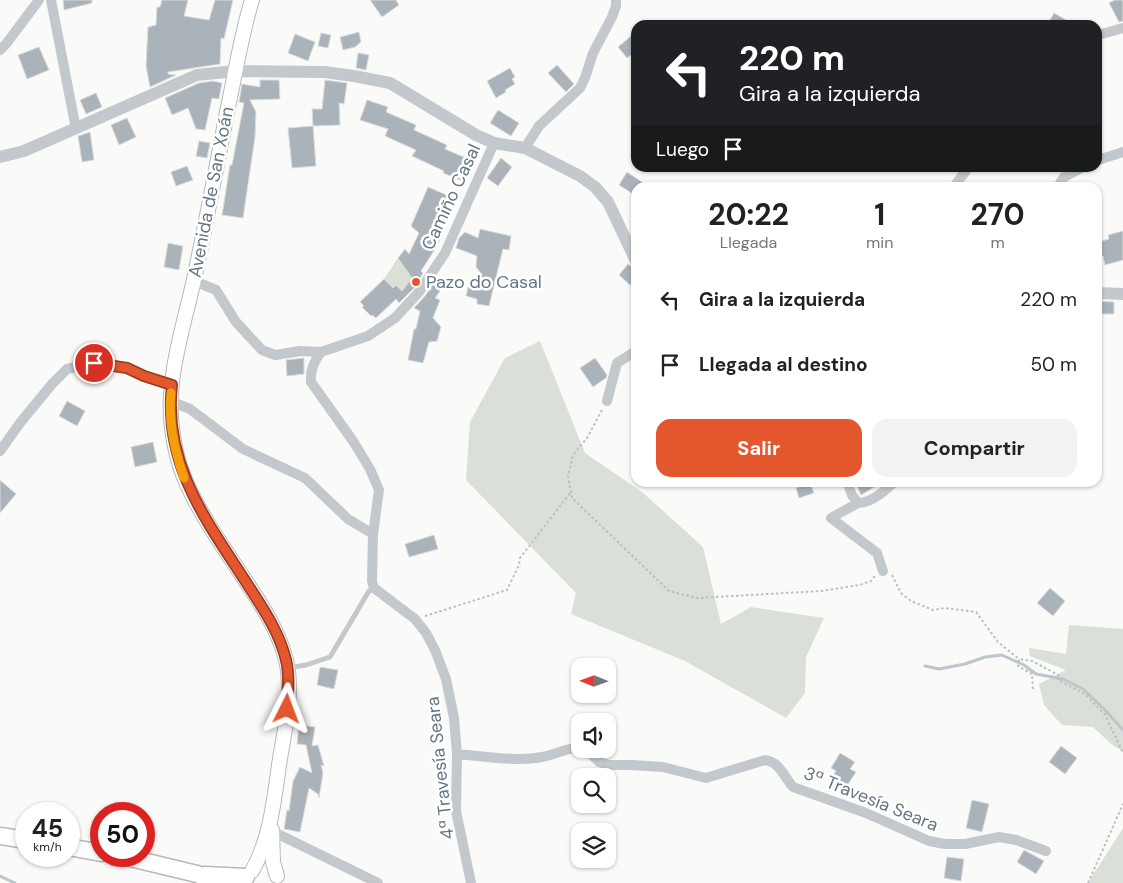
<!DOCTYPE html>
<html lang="es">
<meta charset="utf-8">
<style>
:root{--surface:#fff;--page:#f2f2f2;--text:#222;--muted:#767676;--accent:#e4572e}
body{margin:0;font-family:"DM Sans",sans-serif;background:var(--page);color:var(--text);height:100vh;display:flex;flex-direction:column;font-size:19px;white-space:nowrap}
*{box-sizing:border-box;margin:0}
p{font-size:16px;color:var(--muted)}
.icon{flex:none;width:28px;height:28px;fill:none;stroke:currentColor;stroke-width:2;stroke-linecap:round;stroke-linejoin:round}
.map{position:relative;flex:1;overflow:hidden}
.drawer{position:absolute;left:631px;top:182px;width:471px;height:305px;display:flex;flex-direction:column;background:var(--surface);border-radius:15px;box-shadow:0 1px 4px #0004}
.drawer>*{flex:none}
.banner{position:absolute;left:631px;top:20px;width:471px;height:152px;border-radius:15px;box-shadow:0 1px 4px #0004;background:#202124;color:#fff;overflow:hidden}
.needle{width:32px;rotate:271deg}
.tools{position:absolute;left:571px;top:658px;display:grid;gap:10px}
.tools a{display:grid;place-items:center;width:45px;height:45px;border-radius:10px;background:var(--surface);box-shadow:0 1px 4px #0004;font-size:25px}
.speed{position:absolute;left:15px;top:802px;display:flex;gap:10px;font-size:25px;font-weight:700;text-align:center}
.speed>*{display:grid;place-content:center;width:65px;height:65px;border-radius:50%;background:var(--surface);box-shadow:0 1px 4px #0004;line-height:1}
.speed small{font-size:12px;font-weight:400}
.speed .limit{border:8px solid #d22;background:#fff;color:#111}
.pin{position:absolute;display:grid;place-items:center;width:42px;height:42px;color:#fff;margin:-21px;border:2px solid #fff;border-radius:50%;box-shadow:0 1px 5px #0007}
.me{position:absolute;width:55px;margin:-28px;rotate:3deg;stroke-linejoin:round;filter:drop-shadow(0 0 4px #0008)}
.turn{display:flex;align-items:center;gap:18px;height:105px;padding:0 25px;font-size:22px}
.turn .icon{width:65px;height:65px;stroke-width:2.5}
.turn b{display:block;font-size:35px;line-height:42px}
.then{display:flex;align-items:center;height:48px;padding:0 25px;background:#0003;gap:10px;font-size:19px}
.eta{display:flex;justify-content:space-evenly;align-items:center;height:85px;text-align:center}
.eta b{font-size:30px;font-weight:700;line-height:35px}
.action{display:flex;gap:10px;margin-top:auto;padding:10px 25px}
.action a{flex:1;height:58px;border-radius:15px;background:var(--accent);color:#fff;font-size:20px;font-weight:700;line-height:58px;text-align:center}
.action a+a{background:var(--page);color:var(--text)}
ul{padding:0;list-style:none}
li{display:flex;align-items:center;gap:15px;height:65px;padding:0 25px}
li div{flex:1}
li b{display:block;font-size:19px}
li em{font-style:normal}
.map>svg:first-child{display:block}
</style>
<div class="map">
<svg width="1123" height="883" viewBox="0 0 1123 883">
<rect width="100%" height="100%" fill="#fafaf8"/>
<!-- green -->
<path fill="#dadfd7" d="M398,258L412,278L402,291L396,285L393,288L384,279Z
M540,341L585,453L642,492L703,547L721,624L751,607L824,618L806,657L805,693L786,718L685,661L571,614L576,593L466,480L470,422L505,358Z
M1069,625L1123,629V751L1112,745L1093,727L1062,725L1044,705L1039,684L1066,670L1030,656L1029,648L1066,654Z
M1123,828V883H1088Z"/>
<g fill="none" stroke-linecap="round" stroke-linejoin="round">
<!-- stream -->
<path stroke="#bbc7cb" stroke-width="3" d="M925,666L939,669L965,664L985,657L1002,655L1024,665L1036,674L1063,679L1083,689L1104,709L1123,730
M0,876L15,883"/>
</g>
<!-- building -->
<path fill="#aab3b9" stroke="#dcdcda" d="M63,0H92V3L64,10Z
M162,0H188L184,16L209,20L215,0H233L224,39L221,38L220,64L168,72V74L176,75L150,87L146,66L148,27L156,25L157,7H160Z
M370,0H396L399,5L382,17Z
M1115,0H1123V21L1119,22L1109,3Z
M1054,13L1075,25H1047Z
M359,32L361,42L355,47L343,50L340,37Z
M636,32V51L627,58L618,47Z
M321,33L331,35L328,48L318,46Z
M295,34L315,42L308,61L288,53Z
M39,47L49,70L27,79L18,55Z
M358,53L369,55L366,70L356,68Z
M557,65L574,84L566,92L548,73Z
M510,68L515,77L512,79L515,84L505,90L506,92L496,98L487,81Z
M260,80H279L280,99L250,100L256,112L255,137L243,218L222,215L230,165H232L244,103L239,102L242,84L260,87Z
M325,80L347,83L344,104L339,103L340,125L313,126L312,109H322Z
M213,81L222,83L219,99L212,98L205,130L196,129L188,108L172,115L165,98L199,83Z
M96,93L102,107L86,114L80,100Z
M367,100L388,107L386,112L416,125L414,130L447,145L445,149L473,161L465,182L443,173L444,171L412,156L416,150L385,136L388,129L360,120Z
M498,110L519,123L511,136L490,123Z
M127,118L136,137L119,145L111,125Z
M313,126L316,166L292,168L288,128Z
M90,132L94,160L82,162L78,136Z
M199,141L210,143L207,158L196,156Z
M501,158L512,167L498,186L487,178Z
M187,166L193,180L176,186L171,172Z
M627,172L651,188H636V196L619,185Z
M428,187L449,196L435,228L440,238L437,246L421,271L423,273L414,288L399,303L396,299L376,318L372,315L371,316L362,307L364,306L360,302L384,279L393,288L396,285L402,291L412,278L398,258L405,249L409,254L419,233L411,226Z
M480,229L511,236L509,250L503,249L489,306L477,304V299L466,296L468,287L476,288L480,272L476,267L477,256L456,248L459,238L465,232L478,238Z
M1123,231V260L1105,265L1103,256H1100L1098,242L1109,239L1108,235Z
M168,243L183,246L179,270L164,267Z
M628,264L636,270V279L630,285L619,275Z
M435,281L443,287L435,298L440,300L433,318L441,327L437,341L429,342L423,363L408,360L414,329H416L420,311L414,308L425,296Z
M1098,301L1114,302V314H1098Z
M304,358V374L287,376L286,360Z
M595,358L607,375L606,378L593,387L580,368Z
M67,401L85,411L77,426L59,416Z
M153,442L157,462L135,467L131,447Z
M0,480L16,494L0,513Z
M855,482H883L861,495Z
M810,483L814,493L799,498L796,488Z
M434,535L438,549L409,557L405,544Z
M1050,588L1065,601L1053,616L1037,603Z
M320,667L338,670L334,689L317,685Z
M299,725L315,727L312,746L318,745L324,766L321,765L323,773L319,798L318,794L309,788L300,832L284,829L287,810L289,811L293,781L300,767L312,773L306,745L297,744Z
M1061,746L1077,758L1065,774L1049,762Z
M840,753L855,762L850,769L856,772L847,786L832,777L836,771L831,768Z
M972,800L989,804L982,832L966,828Z
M1024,850L1044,861L1036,874L1017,862Z
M947,857L964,859L961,881L944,878Z"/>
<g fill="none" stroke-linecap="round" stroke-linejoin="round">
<defs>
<path id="secondary" d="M272,830L273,862L277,876
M252,871C270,840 274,801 279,765C284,732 294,694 286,660C279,632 263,607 247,583C226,551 198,512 184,477C177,461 174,444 172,428C165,377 186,320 196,270C207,217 217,165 227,112C235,75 241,36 252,0"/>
<path id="trunk" d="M0,836L26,840
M69,847L101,853
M122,856L197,874L218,883
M205,875L246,877"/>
</defs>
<!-- secondary casing -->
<use href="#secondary" stroke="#b3babf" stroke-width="16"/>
<!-- trunk casing -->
<use href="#trunk" stroke="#b4b9bd" stroke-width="19"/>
<!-- path -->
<path stroke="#bbbfc2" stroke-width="2" stroke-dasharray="2.5 2.5" stroke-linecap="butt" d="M602,410L587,438L573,455L568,476L572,498L669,591L697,598L821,591L860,585L871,581L875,576
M892,575L901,593L911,601L933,610L945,608L976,612L998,642L1019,659
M425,616L507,590L519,565L520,558L571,492
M1033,689L1032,674L1018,666L1019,659L1032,661L1060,676L1058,680L1085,694L1105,715L1123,753
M1088,883L1123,804"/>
<!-- service -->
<path stroke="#c3c8cc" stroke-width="5" d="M287,668L306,665L330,657L369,591L374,588"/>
<!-- minor -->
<path stroke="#c3c8cc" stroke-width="10" d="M51,0L76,129
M1098,35L1123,28
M0,50L6,44L39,0
M525,148L539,126L580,88L585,78L593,53L612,17L616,6V0
M1098,160L1123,152
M953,188L968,168
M1057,188L1064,177L1081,168
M194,281L216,290L236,322L262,350L275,355L300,351L321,352L368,336L395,318L419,292L445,253L494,143
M321,352C314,362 310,370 311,382L353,441L370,469L379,490L373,534L372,581L374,588L415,619L426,633L435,650L446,679L454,718L457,754L456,811L471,883
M170,401L190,409L243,449L305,478L348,519L373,534
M607,401L617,363L636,351
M0,451L20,423L52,384L67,369L94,363L127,368L144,376L172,385
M847,482L852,495L858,503C871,503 885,491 894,482
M858,503L831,518L877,553L883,571
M583,749L588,751L599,762L609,765H631L663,767L706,778L765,760C780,762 784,777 793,787L866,813L929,841L945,844H965L999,837L1016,840L1046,851
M457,754C483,756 517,762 542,757C555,755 567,747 580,748
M272,830L278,834L378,883"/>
<!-- tertiary -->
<path stroke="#c3c8cc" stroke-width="12" d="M0,157L24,151L197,75L235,71L324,72L354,76L390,83L476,135L494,143L525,148L580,176L595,187L608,202L636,261
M1098,293L1123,294"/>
<!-- secondary -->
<use href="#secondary" stroke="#fff" stroke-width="14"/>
<!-- trunk -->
<use href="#trunk" stroke="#fff" stroke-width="16"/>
</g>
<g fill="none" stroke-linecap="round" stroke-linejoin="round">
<defs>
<path id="route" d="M94,363L127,368L144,376L172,385C163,464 206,520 246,582C262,607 279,631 286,660C290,676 288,693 287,709"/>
</defs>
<!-- route casing -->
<use href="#route" stroke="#94391e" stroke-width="12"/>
<!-- route -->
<use href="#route" stroke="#e4572e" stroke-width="9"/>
<!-- slow -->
<path stroke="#f59e0b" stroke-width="9" d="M171,393C168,420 175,452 184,478"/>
</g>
<!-- markers -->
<circle fill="#e4572e" stroke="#fff" stroke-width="2" cx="416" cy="282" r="5"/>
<g text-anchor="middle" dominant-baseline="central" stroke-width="5" stroke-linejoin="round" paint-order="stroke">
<!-- street labels -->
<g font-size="18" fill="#657683" stroke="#fff">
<text transform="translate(211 192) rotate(-79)">Avenida de San Xoán</text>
<text transform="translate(451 197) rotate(-65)">Camiño Casal</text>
<text transform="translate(440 768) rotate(-96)">4ª Travesía Seara</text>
<text transform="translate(871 799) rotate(22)">3ª Travesía Seara</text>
</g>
<!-- poi labels -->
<g font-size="18" fill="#657683" stroke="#fff" text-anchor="start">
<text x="426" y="282">Pazo do Casal</text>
</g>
</g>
</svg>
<div class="tools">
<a><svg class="needle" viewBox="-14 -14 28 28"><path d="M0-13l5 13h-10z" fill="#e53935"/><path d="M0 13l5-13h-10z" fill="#767676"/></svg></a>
<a><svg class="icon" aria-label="sound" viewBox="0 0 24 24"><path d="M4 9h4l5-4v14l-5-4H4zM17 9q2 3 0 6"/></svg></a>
<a><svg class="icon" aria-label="search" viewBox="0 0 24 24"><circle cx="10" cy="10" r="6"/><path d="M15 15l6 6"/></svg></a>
<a><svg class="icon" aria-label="layers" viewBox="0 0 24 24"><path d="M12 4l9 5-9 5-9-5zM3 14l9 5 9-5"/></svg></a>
</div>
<div class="speed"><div>45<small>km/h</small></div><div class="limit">50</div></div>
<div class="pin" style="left:94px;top:363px;background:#d93025"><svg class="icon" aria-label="arrive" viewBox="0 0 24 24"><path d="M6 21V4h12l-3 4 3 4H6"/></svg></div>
<svg class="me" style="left:287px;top:709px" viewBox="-20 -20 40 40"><path d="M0-17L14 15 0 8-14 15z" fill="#e4572e" stroke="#fff" stroke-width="4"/></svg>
<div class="banner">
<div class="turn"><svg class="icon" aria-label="left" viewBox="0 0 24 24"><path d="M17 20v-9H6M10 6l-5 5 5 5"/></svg><div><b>220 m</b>Gira a la izquierda</div></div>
<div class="then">Luego<svg class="icon" aria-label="arrive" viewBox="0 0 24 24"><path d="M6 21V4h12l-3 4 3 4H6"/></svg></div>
</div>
<section class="drawer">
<div class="eta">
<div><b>20:22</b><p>Llegada</p></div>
<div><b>1</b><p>min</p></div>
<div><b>270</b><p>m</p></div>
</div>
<ul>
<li><svg class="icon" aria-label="left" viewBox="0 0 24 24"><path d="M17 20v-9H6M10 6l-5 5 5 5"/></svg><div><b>Gira a la izquierda</b></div><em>220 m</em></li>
<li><svg class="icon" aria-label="arrive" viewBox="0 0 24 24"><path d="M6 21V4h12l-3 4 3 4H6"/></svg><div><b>Llegada al destino</b></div><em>50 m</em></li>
</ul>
<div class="action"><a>Salir</a><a>Compartir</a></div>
</section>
</div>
